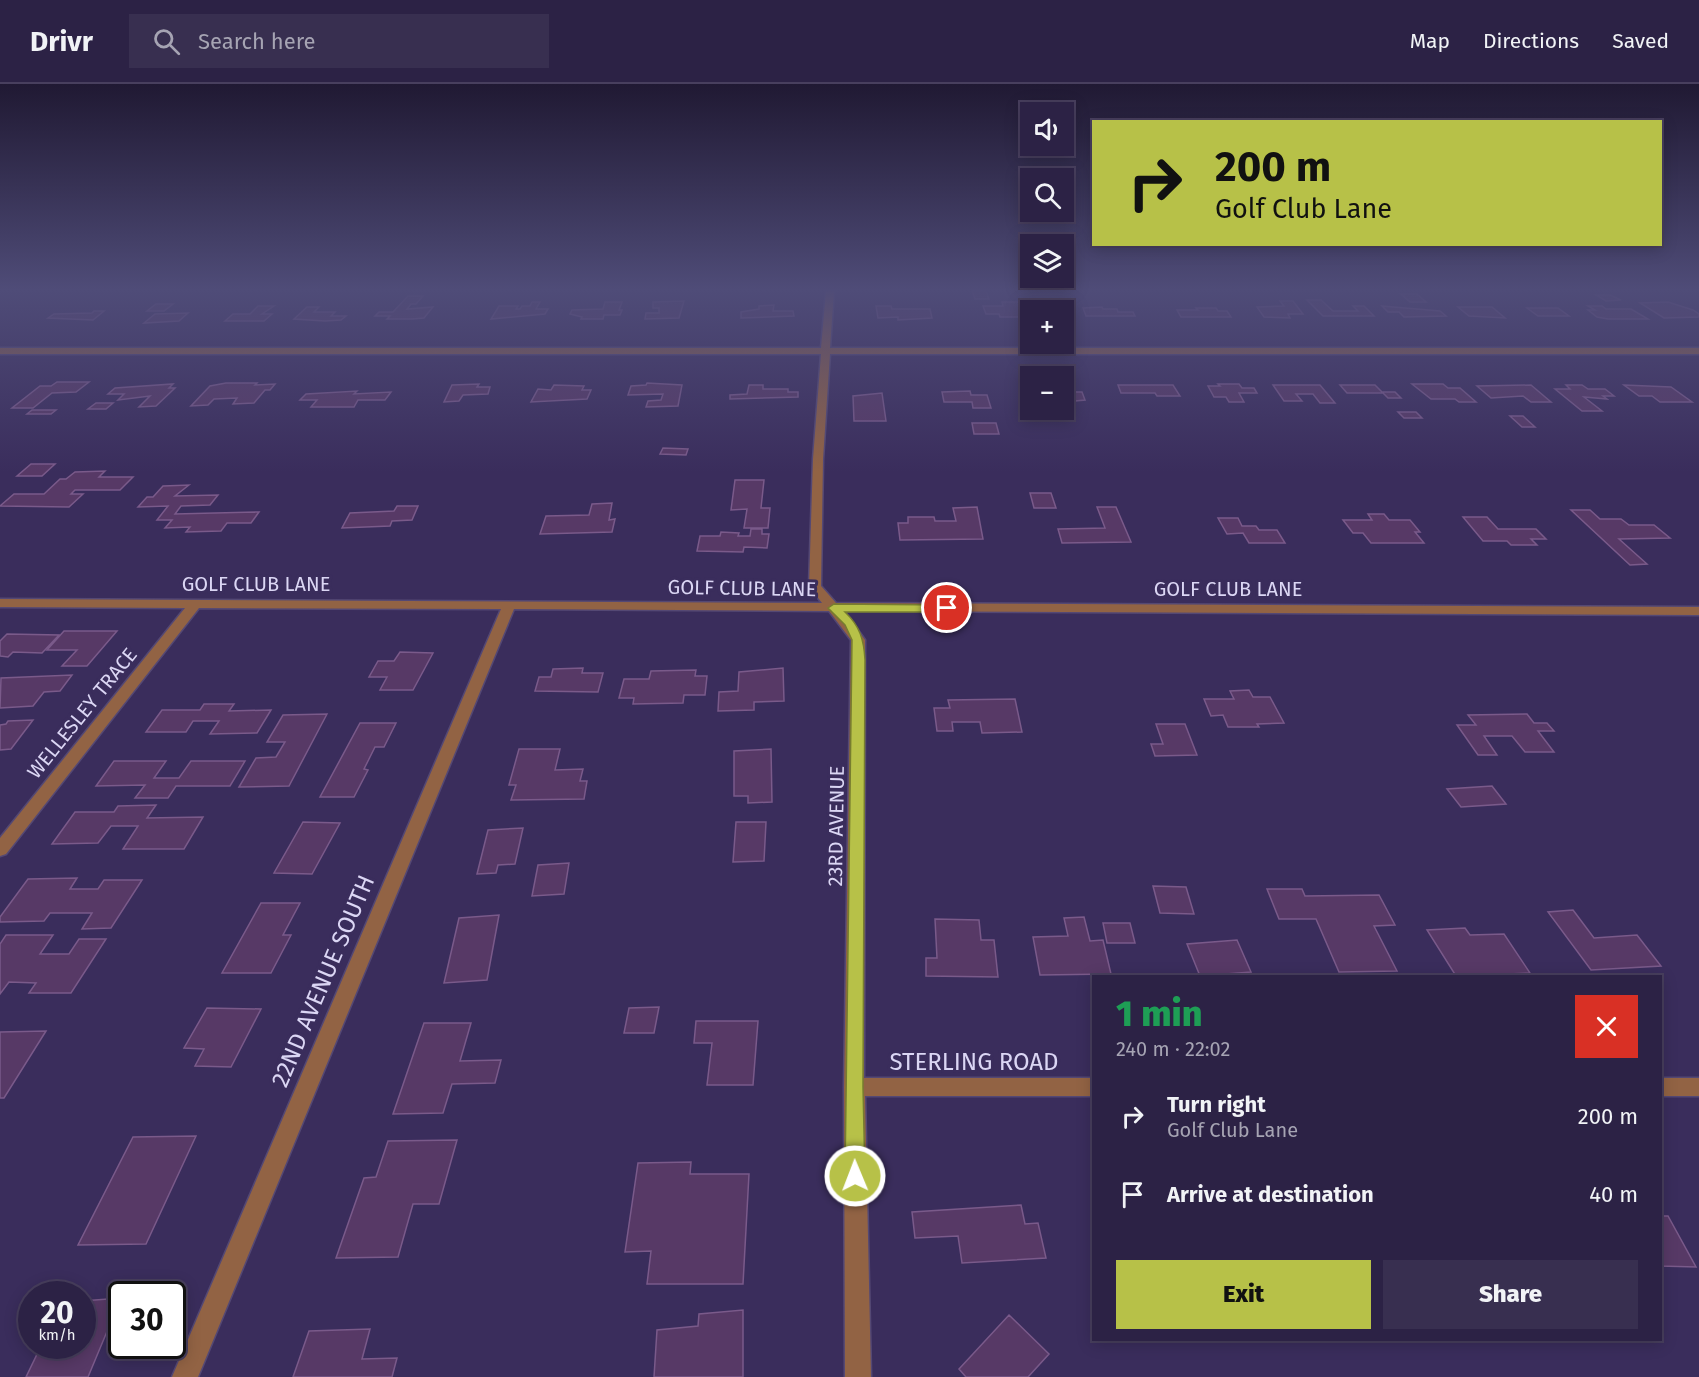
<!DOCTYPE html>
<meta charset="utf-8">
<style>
:root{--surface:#2c2245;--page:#382f50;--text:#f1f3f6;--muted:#a6a4b3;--line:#483f5e;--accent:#b7c148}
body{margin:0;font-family:"Fira Sans",sans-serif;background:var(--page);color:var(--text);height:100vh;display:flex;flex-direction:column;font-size:22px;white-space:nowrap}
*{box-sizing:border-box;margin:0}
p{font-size:20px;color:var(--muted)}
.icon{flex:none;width:33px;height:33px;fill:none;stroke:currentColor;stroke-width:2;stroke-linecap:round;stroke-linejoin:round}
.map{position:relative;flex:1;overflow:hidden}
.drawer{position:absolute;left:1092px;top:891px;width:570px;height:366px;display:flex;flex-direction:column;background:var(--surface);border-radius:0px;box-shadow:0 3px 15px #0003,0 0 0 2px var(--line)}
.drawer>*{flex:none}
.banner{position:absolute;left:1092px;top:36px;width:570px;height:126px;border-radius:0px;box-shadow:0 3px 15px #0003,0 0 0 2px var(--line);background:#b7c148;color:#111;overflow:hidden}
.tools{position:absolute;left:1020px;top:18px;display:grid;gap:12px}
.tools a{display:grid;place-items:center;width:54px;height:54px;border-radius:0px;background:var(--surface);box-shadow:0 3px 15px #0003,0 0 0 2px var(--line);font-size:30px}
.speed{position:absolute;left:18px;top:1197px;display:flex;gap:12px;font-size:30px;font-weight:700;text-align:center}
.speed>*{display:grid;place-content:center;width:78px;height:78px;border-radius:50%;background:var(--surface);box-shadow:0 3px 15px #0003,0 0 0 2px var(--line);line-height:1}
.speed small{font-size:15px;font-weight:400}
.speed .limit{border:3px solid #111;border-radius:9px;background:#fff;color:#111}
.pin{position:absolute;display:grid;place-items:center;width:51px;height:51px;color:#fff;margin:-26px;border:3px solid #fff;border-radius:50%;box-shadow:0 2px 6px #0007}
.me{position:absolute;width:66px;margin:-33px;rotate:359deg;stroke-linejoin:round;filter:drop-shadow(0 0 4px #0008)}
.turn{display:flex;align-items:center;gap:21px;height:126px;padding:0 24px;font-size:27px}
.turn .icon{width:78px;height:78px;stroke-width:2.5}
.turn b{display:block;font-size:42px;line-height:51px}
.round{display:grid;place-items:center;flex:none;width:63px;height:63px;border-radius:0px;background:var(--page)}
.head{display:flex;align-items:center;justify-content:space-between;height:102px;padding:0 24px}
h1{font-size:36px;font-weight:800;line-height:45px;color:#1e9e55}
.button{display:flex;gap:12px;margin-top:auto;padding:12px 24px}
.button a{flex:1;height:69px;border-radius:0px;background:var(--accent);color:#111;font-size:24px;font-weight:800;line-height:69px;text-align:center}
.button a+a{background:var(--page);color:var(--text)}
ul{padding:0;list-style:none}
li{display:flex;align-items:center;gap:18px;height:78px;padding:0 24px}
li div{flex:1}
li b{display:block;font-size:22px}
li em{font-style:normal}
header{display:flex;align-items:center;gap:36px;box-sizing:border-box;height:84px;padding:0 30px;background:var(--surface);border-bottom:2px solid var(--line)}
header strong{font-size:28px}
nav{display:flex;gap:33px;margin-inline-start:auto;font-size:21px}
.search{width:420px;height:54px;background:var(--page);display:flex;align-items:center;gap:15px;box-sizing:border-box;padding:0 21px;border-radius:0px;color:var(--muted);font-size:22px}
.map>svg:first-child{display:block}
</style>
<header>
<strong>Drivr</strong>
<div class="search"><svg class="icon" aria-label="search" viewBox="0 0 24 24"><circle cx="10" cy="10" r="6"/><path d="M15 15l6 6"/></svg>Search here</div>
<nav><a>Map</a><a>Directions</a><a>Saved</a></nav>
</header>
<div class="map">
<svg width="1699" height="1293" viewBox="0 0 1699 1293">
<rect width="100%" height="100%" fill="#3a2d5c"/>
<!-- building -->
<path fill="#573966" stroke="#7a5a8a" stroke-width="1.5" d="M972,207H986L989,215H975Z
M1401,210H1417L1426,218H1410Z
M1596,211H1610L1621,216L1606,217Z
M408,212H423L416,220H411L407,225L433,223L424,234L412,235H387L390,232H375L379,228H393Z
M1307,216H1321L1333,227H1358L1353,222H1364L1374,232H1323Z
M684,217L679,234L645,235L646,229H659V224H653V218Z
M1280,217H1293L1303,230H1288L1290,234L1264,233L1257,223L1284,222Z
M532,218H540L536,225H548L545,230L491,235L499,222H518L516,225H520L522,222H530Z
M605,218H622L619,226H622L620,231H604L603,235H581L582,233L570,230L572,226L603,225Z
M1002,218H1020L1025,233H1000L999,230H986L983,222H1003Z
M1668,218L1693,226L1699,230V233L1664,234L1640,219Z
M156,220H173L164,227H147Z
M774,221L773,227H793L794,232L741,234V228L759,225V222Z
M258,222H274L262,230H272L264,237H225L233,230H250Z
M876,222H891L892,225H930L932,234L898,236V233L878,234Z
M1382,222L1440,227L1446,232L1404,233L1399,228H1388Z
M1588,222H1602L1606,225H1631L1648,235H1608L1597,233L1588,226H1595Z
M307,223H319L314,228H335L331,232H346L341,236L325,237L294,235Z
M1102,223L1103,225H1117L1118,228H1133L1135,232H1086L1083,224Z
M1458,223H1492L1505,234L1469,232Z
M1196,224H1216L1218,227H1227L1231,233H1181L1177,226H1198Z
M1527,224H1558L1569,232H1538Z
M94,227H104L93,236L48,234L54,230L92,229Z
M188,229L179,237L144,239L155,230Z
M57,298H89L76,308L52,309L33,324H12L40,302H51Z
M226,299H257L255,301L275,300L270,306H265L254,319L233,320L237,314L214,315L208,321L191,322L210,302Z
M647,299L682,301L678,322L646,323L648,317L661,316L663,310L628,311L631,302L646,301Z
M173,300L169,304H175L156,322L139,323L150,312L118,316L124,310H108L115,304Z
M479,300L477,303H490L488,310L463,311L459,317L444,318L452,301Z
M1218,300H1239L1242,304H1254L1257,309H1239L1244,318H1229L1226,313H1214L1208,302H1220Z
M1412,300H1443L1448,304H1460L1476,318H1459L1455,315H1431Z
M554,301L584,302L582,306H591L587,315L531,318L538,305L551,306Z
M749,301H763V305H788V308H798V313L730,315V311L747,310Z
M1118,301H1173L1180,312H1157L1155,309H1121Z
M1273,301H1320L1335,319H1320L1313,310H1296L1302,317H1284Z
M1340,301H1375L1382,308H1395L1401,314H1388L1383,309H1347Z
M1531,301L1551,318H1531L1523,312L1491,314L1477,302Z
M1566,301H1582L1588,305H1605L1614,312H1603L1607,315L1584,313L1602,327H1582L1555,305H1570Z
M1624,301L1671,303L1692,318H1660L1652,312H1639Z
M357,307L354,310L391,308L385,316H358L354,323H311L317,316H300L306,310Z
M970,307L971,311H987L991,324H973L972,318H944L942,308Z
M1064,308H1082L1085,316L1064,318Z
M882,309L886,337H854L853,312Z
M96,319H113L106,325H88Z
M32,326H56L51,330H27Z
M1398,328H1416L1422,334H1404Z
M1510,332H1523L1535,343H1522Z
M972,339H996L999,350H974Z
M663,364L688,365L686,371L660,370Z
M31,380H55L42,392H17Z
M105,387L99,393H133L120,406H75L71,410H83L69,423L0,422L14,410H44L60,395H66L75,388Z
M735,396H764L761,424H770L768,444H744L747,425L731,426Z
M189,401L175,412L218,411L210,421L181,422L175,430L259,428L251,439H227L221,447L186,448L190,443L165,444L172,436H157L168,422L138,423L147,413H153L163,402Z
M1030,409H1051L1056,424H1034Z
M612,419L609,436L615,435L612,448L540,450L546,432L589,431L592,420Z
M397,422H418L412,436L392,437L390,442L342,444L350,429L394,427Z
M977,423L983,455L900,456L898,439H908V433H934L935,437H956L953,424Z
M1097,423H1116L1131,458L1062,459L1058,445L1105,444Z
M1571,426H1590L1600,435H1621L1629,441H1654L1670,454L1619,455L1647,480L1630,481Z
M1368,430H1384L1389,436H1410L1420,448H1415L1424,459H1371L1363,449H1353L1343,436H1372Z
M1463,433H1487L1498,445H1536L1546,455H1531L1537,461H1511L1507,457H1483Z
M1218,434H1238L1242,442H1256L1259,446H1277L1285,459H1249L1243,449L1227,450Z
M751,445H762V450H769L767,464L744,463L743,468L697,467L700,452H720L721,448L739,449L738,452H750Z
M64,547H117L87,582H62L77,566H47Z
M7,550L59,551L42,569L13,568L8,573L0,572V557Z
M400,568L433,569L413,606H380L387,593H369L378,577H394Z
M583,584L582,589H603L598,608L535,607L539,593H551L553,585Z
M783,584L784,617L754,618V626L718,627L719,608L738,607L739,588Z
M696,586L695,592H707L705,611H684L683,619L633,620L634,614H619L624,595H649L651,587Z
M72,591L60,607L44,608L33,622L0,624L1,594Z
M1249,606L1253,613H1270L1284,639L1257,640L1259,643H1228L1223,631L1211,632L1204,615H1234L1230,607Z
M1015,615L1022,648L982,649L980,638H952L953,647H937L934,624H950L948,616Z
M204,620H234L229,627L271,626L257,649L210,650L219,637H193L186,648H146L162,626H200Z
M327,630L289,702L239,703L256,674L276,673L285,658H267L283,631Z
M1527,630L1534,639H1547L1554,647H1538L1554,668H1525L1512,652H1484L1497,671H1478L1457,641H1476L1468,631Z
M33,636L11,665L0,666V641L6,640L8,637Z
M360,639H396L384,663H375L364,685L368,686L354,713H320Z
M1156,640H1185L1197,671L1155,672L1151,660H1163Z
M519,665H560L555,686L583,685L580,697H587L584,715L511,716L516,701H509Z
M771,665L772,718L748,719V712H734V667Z
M114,677H166L154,694H179L191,677H245L230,702H176L168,714H135L145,701L96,702Z
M1492,702L1506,720L1461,723L1447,705Z
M156,721L147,734L203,733L184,765H123L138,742H111L98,759L52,760L75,728H114L118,722Z
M303,738L340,739L312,790L274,789Z
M736,738H766L764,777L733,778Z
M523,744L515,780L498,781L496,789L477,790L488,746Z
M569,779L564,810L532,812L538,781Z
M77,794L70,805H98L104,796H142L111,844L82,845L92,829H50L44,837L0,838V833L28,795Z
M1153,802L1186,803L1194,830L1160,829Z
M1267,805H1302L1305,812L1379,811L1395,841L1374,842L1397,887L1339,888L1316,835H1279Z
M261,819H300L283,851H291L271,889H222Z
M1573,826L1594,854L1637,851L1661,882L1591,886L1548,828Z
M499,831L487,896L444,899L459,834Z
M1084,833L1090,857L1103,856L1111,890L1040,891L1033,853L1068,852L1064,834Z
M935,835L979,836L981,856H994L998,893L926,892V874H937Z
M1103,839H1130L1135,859H1107Z
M1465,844L1470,851L1504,850L1530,889L1456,892L1427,846Z
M6,851H53L40,870H69L79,855H106L71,909H29L36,899L9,898L0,910V860Z
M1237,856L1251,888L1200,892L1187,860Z
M659,923L654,949H624L629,924Z
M207,924L261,925L231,983L195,982L204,965L184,964Z
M696,937H758L753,1001H707L712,959H694Z
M424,939H471L460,977L501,976L495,999L452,1000L443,1029L393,1030Z
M46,947L4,1014H0V948Z
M196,1052L146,1160L78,1161L133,1053Z
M457,1056L439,1120H413L398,1173L336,1174L364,1094L376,1093L388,1057Z
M691,1078L690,1090H749L743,1200H647L651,1167L625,1168L638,1079Z
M1021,1121L1025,1140L1038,1139L1046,1174L962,1179L958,1152L915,1154L912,1128Z
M1660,1132H1668L1696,1183L1660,1182Z
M121,1214L88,1293H26L41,1262H82V1217Z
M743,1226V1293H654L657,1246L698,1242L699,1230Z
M1009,1231L1049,1270L1028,1293H966L959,1285Z
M370,1245L362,1275L397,1274L392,1293H293L309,1247Z"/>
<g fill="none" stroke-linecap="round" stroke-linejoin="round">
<defs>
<path id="minor" d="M826,207H834L830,264H1699V270H830L823,375L821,502L836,519L1699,523V531L844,527L865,556L864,994H1094V1012H865L871,1293H845L844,1003L851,556L829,527L514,525L198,1293H172L501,525L199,524L6,770L0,772V754L185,524L0,523V515L822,519L809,502L813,375L821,270H0V264H821Z
M1660,994H1699V1012H1660Z"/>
</defs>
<!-- minor casing -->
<use href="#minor" stroke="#544874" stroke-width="3"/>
<!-- minor -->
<use href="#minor" fill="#926344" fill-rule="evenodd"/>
</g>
<!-- sky -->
<linearGradient id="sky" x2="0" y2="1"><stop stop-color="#201933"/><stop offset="0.53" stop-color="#4f4c78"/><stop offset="1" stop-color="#4f4c78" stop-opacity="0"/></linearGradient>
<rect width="1699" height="388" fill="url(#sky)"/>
<!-- route -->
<path fill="#b7c148" stroke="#777d2f" stroke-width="1.5" d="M834,520L947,521L953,524L947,528H845C860,542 864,556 865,576L863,1003L865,1092L862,1099L855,1102L848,1099L845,1092L852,556L845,541L828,524Z"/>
<g text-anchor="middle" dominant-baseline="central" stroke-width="6" stroke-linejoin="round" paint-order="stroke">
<!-- street labels -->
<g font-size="20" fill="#dbd6f4" stroke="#3a2d5c">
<text x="256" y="500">GOLF CLUB LANE</text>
<text transform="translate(742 504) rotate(1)">GOLF CLUB LANE</text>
<text x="1228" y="505">GOLF CLUB LANE</text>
<text transform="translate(82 629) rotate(-51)">WELLESLEY TRACE</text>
<text transform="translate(836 742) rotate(-89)">23RD AVENUE</text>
</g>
<!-- near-street labels -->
<g font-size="24" fill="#dbd6f4" stroke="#3a2d5c">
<text transform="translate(323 897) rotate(-67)">22ND AVENUE SOUTH</text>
<text x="974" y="978">STERLING ROAD</text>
</g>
</g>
</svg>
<div class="tools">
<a><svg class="icon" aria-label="sound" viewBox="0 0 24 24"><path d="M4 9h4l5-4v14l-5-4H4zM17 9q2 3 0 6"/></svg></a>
<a><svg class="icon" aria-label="search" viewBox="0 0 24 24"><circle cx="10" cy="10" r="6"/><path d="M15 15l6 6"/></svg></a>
<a><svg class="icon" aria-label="layers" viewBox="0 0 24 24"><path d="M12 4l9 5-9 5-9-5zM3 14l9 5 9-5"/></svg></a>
<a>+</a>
<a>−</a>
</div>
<div class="speed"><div>20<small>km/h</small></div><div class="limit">30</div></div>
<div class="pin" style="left:947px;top:524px;background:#d93025"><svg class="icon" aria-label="arrive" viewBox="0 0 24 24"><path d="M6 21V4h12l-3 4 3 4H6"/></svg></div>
<svg class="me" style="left:855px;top:1092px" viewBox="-20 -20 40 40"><circle r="17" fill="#b7c148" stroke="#fff" stroke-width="3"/><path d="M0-11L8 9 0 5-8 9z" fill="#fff"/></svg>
<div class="banner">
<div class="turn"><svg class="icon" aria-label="right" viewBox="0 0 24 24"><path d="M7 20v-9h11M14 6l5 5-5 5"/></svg><div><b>200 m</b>Golf Club Lane</div></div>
</div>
<section class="drawer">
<div class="head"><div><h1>1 min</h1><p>240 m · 22:02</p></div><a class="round" style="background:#d93025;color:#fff"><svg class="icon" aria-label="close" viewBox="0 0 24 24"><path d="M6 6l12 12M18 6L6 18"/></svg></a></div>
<ul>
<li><svg class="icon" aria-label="right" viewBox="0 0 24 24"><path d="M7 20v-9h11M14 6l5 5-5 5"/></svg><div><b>Turn right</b><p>Golf Club Lane</p></div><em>200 m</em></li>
<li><svg class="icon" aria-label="arrive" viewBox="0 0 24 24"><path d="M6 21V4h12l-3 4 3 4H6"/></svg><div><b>Arrive at destination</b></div><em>40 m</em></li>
</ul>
<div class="button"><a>Exit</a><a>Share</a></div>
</section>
</div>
